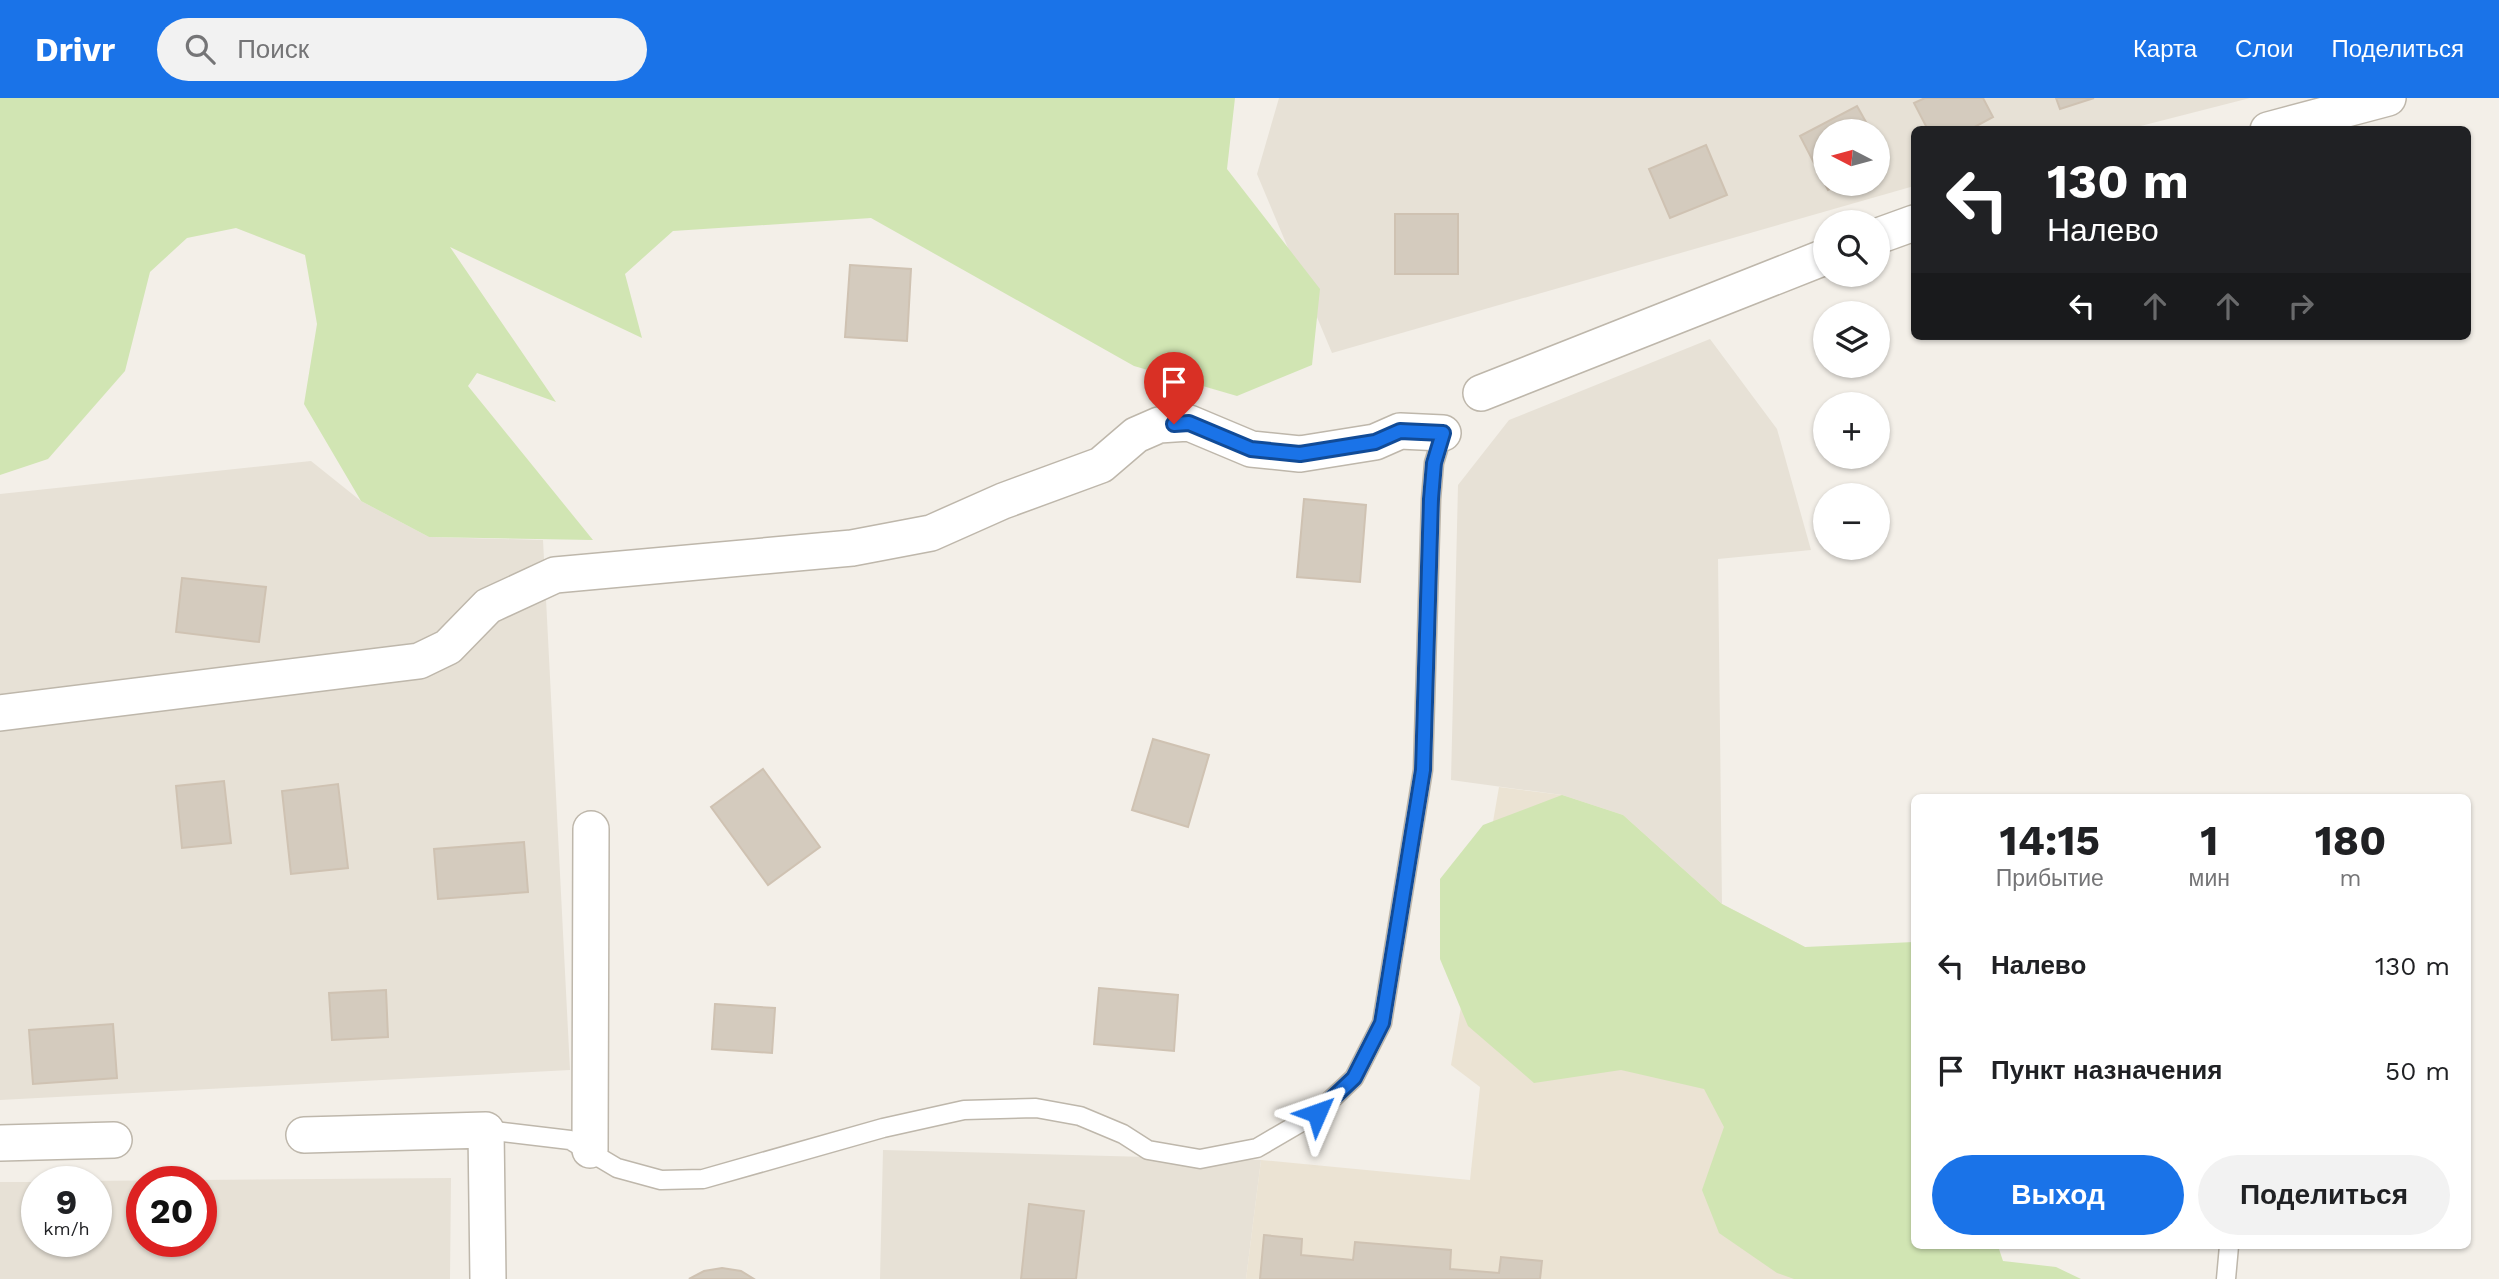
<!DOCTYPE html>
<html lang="ru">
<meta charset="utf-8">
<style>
:root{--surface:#fff;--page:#f2f2f2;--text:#202124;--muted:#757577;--accent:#1a73e8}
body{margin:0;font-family:"Work Sans",sans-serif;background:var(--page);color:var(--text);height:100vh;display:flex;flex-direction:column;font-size:26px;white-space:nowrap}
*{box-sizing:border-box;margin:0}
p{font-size:23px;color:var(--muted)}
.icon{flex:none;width:38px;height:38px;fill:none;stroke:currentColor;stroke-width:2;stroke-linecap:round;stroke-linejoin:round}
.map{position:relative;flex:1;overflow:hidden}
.drawer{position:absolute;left:1911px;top:696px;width:560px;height:455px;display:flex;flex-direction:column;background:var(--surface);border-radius:10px;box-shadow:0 2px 5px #0004}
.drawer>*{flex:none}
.top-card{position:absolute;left:1911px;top:28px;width:560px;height:214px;border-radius:10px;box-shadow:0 2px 5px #0004;background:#202124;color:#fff;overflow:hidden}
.needle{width:46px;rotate:276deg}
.controls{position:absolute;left:1813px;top:21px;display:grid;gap:14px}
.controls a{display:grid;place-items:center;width:77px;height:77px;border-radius:50%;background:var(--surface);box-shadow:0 2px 5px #0004;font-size:35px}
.speed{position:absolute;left:21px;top:1068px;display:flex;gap:14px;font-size:35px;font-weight:700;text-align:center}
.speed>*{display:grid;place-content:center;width:91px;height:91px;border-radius:50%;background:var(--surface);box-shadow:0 2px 5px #0004;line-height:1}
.speed small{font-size:18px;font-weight:400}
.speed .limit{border:10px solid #d22;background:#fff;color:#111}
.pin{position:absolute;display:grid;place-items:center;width:60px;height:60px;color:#fff;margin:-72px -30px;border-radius:50% 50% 50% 0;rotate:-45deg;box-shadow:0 0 7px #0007}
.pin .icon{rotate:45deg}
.me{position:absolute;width:77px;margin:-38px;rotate:47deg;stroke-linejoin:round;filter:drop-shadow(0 0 5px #0008)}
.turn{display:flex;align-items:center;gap:24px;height:147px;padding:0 21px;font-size:32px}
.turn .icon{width:91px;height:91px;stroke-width:2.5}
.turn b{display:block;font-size:49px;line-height:60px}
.lanes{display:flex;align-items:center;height:66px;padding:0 21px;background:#0003;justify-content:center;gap:35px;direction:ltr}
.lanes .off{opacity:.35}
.eta{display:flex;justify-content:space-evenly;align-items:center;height:119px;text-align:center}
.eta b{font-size:42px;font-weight:700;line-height:49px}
.action{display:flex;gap:14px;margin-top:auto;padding:14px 21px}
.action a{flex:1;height:80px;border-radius:42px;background:var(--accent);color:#fff;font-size:28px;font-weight:700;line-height:80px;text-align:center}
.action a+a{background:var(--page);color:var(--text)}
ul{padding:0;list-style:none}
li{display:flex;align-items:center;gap:21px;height:105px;padding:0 21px}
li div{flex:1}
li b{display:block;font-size:26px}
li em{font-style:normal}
header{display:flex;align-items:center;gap:42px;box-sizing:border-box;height:98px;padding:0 35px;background:var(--accent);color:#fff}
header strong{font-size:33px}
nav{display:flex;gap:38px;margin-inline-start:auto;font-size:24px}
.search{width:490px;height:63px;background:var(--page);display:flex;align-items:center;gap:18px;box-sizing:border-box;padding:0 24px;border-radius:38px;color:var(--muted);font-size:26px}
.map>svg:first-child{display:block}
</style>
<header>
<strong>Drivr</strong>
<div class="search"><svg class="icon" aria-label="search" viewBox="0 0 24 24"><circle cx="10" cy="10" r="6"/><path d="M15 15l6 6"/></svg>Поиск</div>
<nav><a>Карта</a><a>Слои</a><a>Поделиться</a></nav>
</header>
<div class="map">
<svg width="2499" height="1181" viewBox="0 0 2499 1181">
<rect width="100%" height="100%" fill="#f3efe8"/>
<!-- residential -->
<path fill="#e7e1d6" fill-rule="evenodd" d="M1279,0H2250L2129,31L1914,32V88L1332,255L1257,76ZM1825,33H1878V86H1825Z
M1710,241L1777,331L1811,452L1718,461L1722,806L1623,717L1562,697L1451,682L1458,387L1509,322Z
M311,363L361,403L429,439L543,442L570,972L0,1002V396Z
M883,1052L1261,1062L1246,1181H880Z
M451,1080L450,1181H0V1084H37V1143H96V1083H81ZM142,1083H201V1143H142Z"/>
<!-- education -->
<path fill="#ebe3d3" d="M1499,689L1562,697L1623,717L1722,806L1805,849L1824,1181H1246L1261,1062L1470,1082L1480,989L1451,967Z"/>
<!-- green -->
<path fill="#d1e5b3" d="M0,0H1235L1227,71L1320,191L1312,267L1237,298L1134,268L871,120L673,133L625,176L642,240L450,149L556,304L477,275L468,288L593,442L429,439L361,403L304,306L317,226L305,157L236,130L187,140L150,174L125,273L48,361L0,377Z
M1562,697L1623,717L1722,806L1805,849L1914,844V1148H1998L2003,1163L2056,1169L2081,1181H1794L1777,1175L1719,1135L1702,1092L1724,1029L1704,991L1621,972L1534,985L1468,928L1440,861V781L1483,727Z"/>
<!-- building -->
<path fill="#d4cbbe" stroke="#cfc2b2" stroke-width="2" d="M1925,0H1983L1993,19L1969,32H1928L1914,5Z
M2056,0H2094L2060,11Z
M1857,8L1871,33H1825V86H1840L1828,92L1800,38Z
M1878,46L1886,62L1878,66Z
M1706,47L1727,97L1670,120L1649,71Z
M1395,116H1458V176H1395Z
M850,167L911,171L907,243L845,239Z
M1304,401L1366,407L1360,484L1297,479Z
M182,480L266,489L259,544L176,534Z
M1153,641L1209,657L1188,729L1132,712Z
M763,671L820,749L768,787L711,709Z
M224,683L231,745L182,750L176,688Z
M338,686L348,770L291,776L282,693Z
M524,744L528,794L438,801L434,751Z
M1099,890L1178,897L1174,953L1094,946Z
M386,892L388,939L332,942L329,895Z
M715,906L775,910L772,955L712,951Z
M113,926L117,980L33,986L29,932Z
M1029,1106L1084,1113L1076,1181H1021Z
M1264,1137L1302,1141L1301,1157L1353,1162L1355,1144L1451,1152L1450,1171L1499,1175L1501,1159L1542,1163L1540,1181H1260Z
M722,1170L741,1173L754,1181H689L704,1173Z"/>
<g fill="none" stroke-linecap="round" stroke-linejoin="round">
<defs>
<path id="lane" d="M486,1032L570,1042L617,1070L661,1082L703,1081L883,1030L964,1012L1036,1010L1080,1018L1123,1036L1148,1052L1200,1061L1257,1050L1317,1015L1354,980L1382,925L1423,672L1431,401L1434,365L1443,335
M2226,1181L2229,1148"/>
<path id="street" d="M2268,32L2388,0
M1878,138L1914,125
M1481,295L1825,159
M0,615L419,563L448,549L488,508L555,477L852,450L931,435L1003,403L1101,367L1136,337L1159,327L1189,325L1251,351L1300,356L1375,344L1400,333L1443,335
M304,1037L486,1032L488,1181
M0,1045L114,1042
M590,1052L591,731"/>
</defs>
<!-- lane casing -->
<use href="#lane" stroke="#beb7ab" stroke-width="21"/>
<!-- street casing -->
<use href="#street" stroke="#beb7ab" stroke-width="38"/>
<!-- lane -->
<use href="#lane" stroke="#fff" stroke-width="18"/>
<!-- street -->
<use href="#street" stroke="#fff" stroke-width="35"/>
</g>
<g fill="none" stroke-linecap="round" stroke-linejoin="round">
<defs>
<path id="route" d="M1174,326L1189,325L1251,351L1300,356L1375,344L1400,333L1443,335L1434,365L1431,401L1423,672L1382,925L1354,980L1317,1015"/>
</defs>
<!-- route casing -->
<use href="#route" stroke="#114b97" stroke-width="18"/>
<!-- route -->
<use href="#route" stroke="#1a73e8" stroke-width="12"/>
</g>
</svg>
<div class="controls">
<a><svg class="needle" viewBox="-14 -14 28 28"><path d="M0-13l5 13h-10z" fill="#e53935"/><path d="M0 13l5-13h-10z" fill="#757577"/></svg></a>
<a><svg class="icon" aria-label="search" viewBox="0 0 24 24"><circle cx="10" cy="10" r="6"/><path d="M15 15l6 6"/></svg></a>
<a><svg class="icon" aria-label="layers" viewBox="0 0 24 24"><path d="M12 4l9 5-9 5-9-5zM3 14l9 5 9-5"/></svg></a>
<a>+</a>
<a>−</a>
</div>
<div class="speed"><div>9<small>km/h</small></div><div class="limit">20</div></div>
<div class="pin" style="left:1174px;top:326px;background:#d93025"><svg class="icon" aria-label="arrive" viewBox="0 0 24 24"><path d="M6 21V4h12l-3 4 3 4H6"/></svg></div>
<svg class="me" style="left:1317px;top:1015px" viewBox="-20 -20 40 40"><path d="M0-17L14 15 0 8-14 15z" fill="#1a73e8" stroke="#fff" stroke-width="4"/></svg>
<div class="top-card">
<div class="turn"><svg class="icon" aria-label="left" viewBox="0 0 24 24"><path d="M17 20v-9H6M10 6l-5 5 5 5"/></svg><div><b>130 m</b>Налево</div></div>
<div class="lanes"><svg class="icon" aria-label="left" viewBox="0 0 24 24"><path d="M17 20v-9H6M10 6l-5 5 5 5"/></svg><svg class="icon off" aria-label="ahead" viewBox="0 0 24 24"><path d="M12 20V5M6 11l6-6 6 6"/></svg><svg class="icon off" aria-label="ahead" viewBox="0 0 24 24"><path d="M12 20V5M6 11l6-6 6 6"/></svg><svg class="icon off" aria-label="right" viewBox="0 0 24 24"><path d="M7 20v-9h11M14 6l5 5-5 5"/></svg></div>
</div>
<section class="drawer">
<div class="eta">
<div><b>14:15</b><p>Прибытие</p></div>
<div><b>1</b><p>мин</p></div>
<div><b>180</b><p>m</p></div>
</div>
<ul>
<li><svg class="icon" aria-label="left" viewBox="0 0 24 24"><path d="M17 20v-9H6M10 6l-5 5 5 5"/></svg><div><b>Налево</b></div><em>130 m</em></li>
<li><svg class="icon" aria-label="arrive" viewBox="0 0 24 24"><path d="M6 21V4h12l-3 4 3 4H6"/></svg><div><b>Пункт назначения</b></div><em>50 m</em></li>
</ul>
<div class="action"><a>Выход</a><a>Поделиться</a></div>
</section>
</div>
